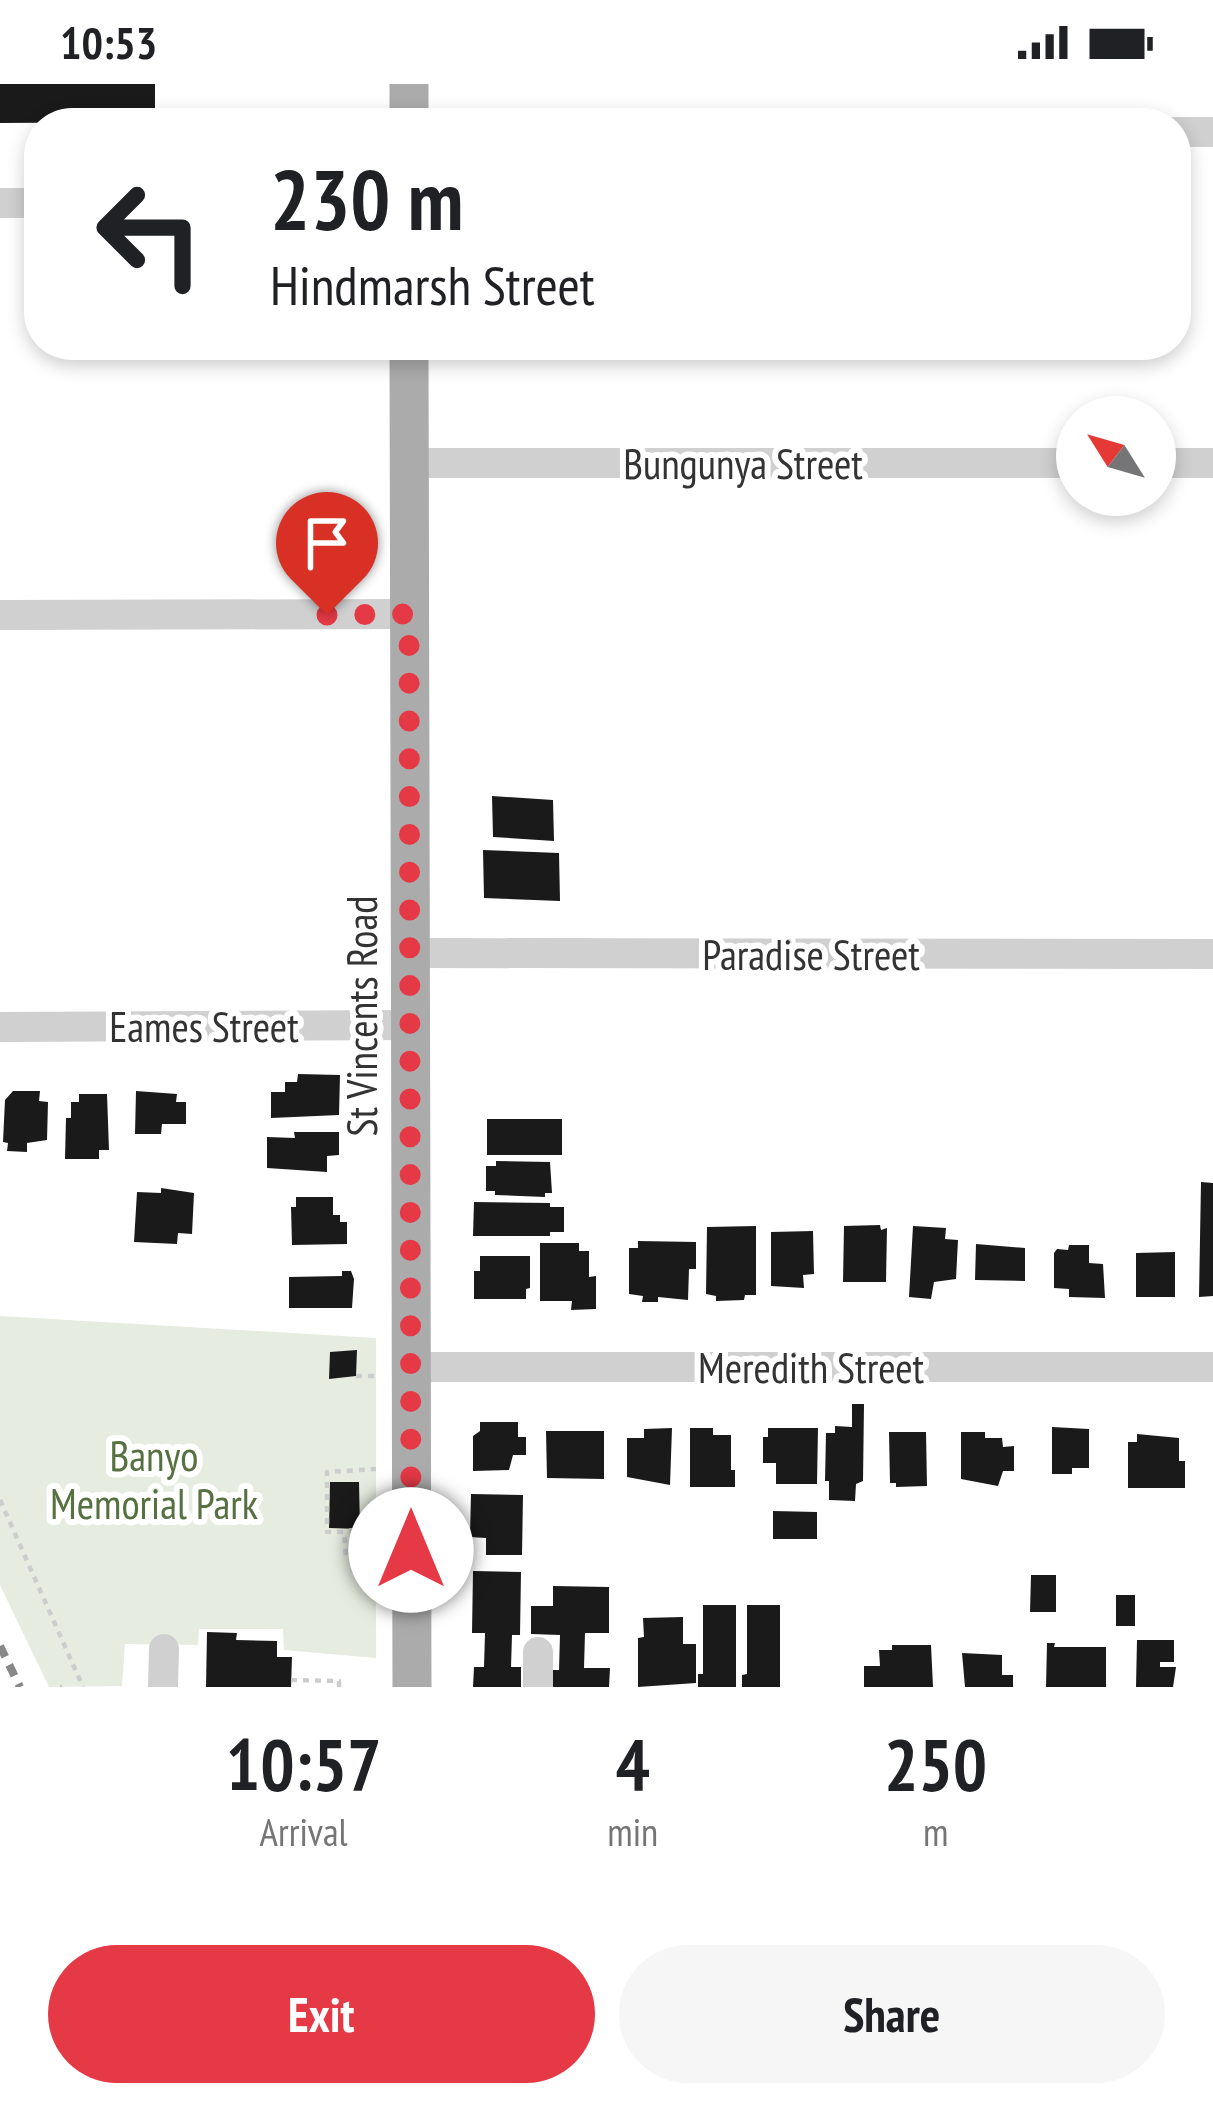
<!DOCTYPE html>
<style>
:root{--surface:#fff;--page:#f6f6f6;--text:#202124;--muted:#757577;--accent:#e63946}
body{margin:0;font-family:"PT Sans Narrow",sans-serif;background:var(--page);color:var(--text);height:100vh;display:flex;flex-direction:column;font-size:45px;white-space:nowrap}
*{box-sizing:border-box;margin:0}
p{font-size:39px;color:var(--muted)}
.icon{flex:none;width:66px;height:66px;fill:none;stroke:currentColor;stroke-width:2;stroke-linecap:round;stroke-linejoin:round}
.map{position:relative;height:1603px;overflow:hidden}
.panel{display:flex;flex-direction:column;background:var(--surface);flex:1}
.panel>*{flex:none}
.hud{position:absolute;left:24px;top:24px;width:1167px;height:252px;border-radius:48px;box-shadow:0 6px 18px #0003;background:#fff;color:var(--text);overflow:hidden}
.needle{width:78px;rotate:307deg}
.buttons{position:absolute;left:1056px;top:312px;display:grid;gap:24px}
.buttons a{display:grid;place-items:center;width:120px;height:120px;border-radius:50%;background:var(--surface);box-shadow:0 6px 18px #0003;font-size:60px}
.pin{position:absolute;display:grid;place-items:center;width:102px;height:102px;color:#fff;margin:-123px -51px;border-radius:50% 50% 50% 0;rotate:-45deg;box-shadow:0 0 12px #0007}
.pin .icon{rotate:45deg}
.me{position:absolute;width:132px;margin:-66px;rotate:0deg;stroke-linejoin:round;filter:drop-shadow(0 0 9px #0008)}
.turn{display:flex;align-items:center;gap:42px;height:252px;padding:0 48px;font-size:54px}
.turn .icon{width:156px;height:156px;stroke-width:2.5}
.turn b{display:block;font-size:84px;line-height:102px}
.eta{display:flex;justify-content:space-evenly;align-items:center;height:204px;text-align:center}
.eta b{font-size:72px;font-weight:700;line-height:84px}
.cta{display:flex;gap:24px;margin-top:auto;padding:24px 48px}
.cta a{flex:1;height:138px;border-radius:72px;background:var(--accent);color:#fff;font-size:48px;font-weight:700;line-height:138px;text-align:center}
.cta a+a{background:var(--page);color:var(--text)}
.status{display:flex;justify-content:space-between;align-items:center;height:84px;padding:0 60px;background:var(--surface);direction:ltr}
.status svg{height:33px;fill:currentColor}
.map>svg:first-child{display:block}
</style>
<div class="status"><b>10:53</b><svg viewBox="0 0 49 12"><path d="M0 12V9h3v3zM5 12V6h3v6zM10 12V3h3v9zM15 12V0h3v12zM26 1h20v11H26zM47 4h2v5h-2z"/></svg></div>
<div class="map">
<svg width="1213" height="1603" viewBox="0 0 1213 1603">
<rect width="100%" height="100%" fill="#fff"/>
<!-- green -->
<path fill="#e6ecdf" d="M0,1232L376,1254V1574L284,1566L283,1545H199L198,1561L125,1560L122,1602L49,1603L0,1501Z"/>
<!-- building -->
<path fill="#1a1a1a" d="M0,0H155V38L0,39Z
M492,712L553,716L554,757L493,753Z
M483,766L559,769L560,817L484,814Z
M298,990L340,991L339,1031L271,1034V1008H285V998H297Z
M13,1007H40L39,1017L48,1018L47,1056L27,1059V1068L7,1067L8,1059L3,1058L5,1016Z
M136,1007L177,1010L176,1018H186V1040H162L161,1050H135Z
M79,1010H107L109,1066H99V1075H65L66,1034H71V1018H79Z
M487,1035H562V1071H487Z
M294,1048H339V1071L327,1072V1088L267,1084V1053L295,1054Z
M496,1077L550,1078L552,1109H545V1113L495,1111V1107H486V1082H496Z
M1201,1098L1213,1099V1212L1199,1213Z
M161,1104L194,1109L192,1150L178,1149L177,1160L134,1158L137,1108L161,1109Z
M296,1113H333V1131H340V1138H347V1160L292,1161L291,1123H296Z
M474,1118L550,1119V1123H564V1148H550V1152H473Z
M880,1141L881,1146L887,1144L886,1198H843L844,1142Z
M756,1142V1211H745L744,1216L716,1217V1212L706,1210L707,1143Z
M913,1142L946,1144L945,1155L958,1156L956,1195L934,1198L931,1215L909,1213Z
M813,1147L814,1190L803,1191L804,1204L771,1202V1148Z
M638,1157L696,1158V1185H689L688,1216L658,1213V1218H642L643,1212L629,1210V1164H638Z
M540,1159H579V1167H589V1193L596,1192V1225L571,1226L572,1217H540Z
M976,1160L1025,1164V1197L975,1196Z
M1069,1161H1089V1179L1103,1180L1105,1214L1069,1213V1205L1054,1204V1169L1057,1165L1068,1166Z
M1175,1168V1213H1136V1169Z
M480,1172H530V1204L526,1205V1215H474V1187H480Z
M342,1187H351L354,1195L352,1224H289V1193L342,1192Z
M357,1266L356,1292L329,1295L330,1268Z
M852,1320H864L863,1397L856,1400L855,1417L829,1416V1397H825L826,1349H835V1342L852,1343Z
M480,1338H518V1353H526V1371H513L509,1386L473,1387V1352L480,1347Z
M1052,1343L1089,1345V1384H1072V1390H1052Z
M672,1344L670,1401L627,1393V1354H644V1345Z
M690,1344H713V1351H731V1386H735V1403H690Z
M768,1344H818L817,1400H776V1379H763V1353H768Z
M546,1347H604V1395L547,1394Z
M889,1348H926L927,1402L896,1403V1399H890Z
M961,1348H985V1354H1002L1003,1363L1014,1362V1387H1003L998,1402L961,1395Z
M1137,1350L1179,1354V1377H1185V1404H1128V1358H1137Z
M330,1398H359L360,1445L329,1444Z
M471,1410L523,1411L522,1471H486V1454L470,1453Z
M773,1427L817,1428V1455H773Z
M473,1487L521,1488L520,1551H512L511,1583H521V1603H473L474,1583H484L485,1549H472Z
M1031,1491H1056V1528H1030Z
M553,1502L609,1503V1549H585L584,1584H610L609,1603H553V1586H559L560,1551L531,1550V1522H553Z
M1116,1511H1135V1542H1116Z
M703,1521H736V1603H698V1590H703Z
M747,1521H780V1603H742V1591L747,1590Z
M683,1533V1560H696V1599L638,1603V1554L644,1553L643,1534Z
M207,1548L237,1549L236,1556L277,1557V1573H292L291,1603H206Z
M1137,1556H1174V1578H1160V1583H1176L1173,1603H1136Z
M1047,1559H1055L1054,1563H1106V1603H1046Z
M892,1561H931L933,1603H864V1582H880L879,1566H892Z
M962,1569L1002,1571V1591H1013V1603H965Z"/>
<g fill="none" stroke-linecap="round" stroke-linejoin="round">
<!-- path -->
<path stroke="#cdcdcd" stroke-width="4.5" stroke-dasharray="6 6" stroke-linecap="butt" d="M356,1292H380
M0,1416L83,1603
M351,1444V1473H346L344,1448H327V1388L376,1385
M291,1596L339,1597V1603
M60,1603H62"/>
<!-- minor -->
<path stroke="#d0d0d0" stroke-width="30" d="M1176,48H1213
M0,119H39
M410,379H1077
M1155,379H1213
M0,531L409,530
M409,869L1213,870
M0,943L409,941
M410,1283H1213
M538,1568V1603
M163,1603L164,1565"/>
<!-- major -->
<path stroke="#ababab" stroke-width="39" d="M409,0V39
M409,261L412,1603"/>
<!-- rail -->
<path stroke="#888" stroke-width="8" stroke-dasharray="12 9" stroke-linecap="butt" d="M0,1562L20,1603"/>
</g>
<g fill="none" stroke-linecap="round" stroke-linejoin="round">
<!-- route -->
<path stroke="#e63946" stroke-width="21" stroke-dasharray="0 37.8" d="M327,531L409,530L411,1466"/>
</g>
<g text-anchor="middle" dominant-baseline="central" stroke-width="12" stroke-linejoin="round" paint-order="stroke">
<!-- street labels -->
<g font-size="42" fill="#333" stroke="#fff">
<text x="743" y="379">Bungunya Street</text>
<text x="811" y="870">Paradise Street</text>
<text transform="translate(361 932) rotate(-90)">St Vincents Road</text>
<text x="204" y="942">Eames Street</text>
<text x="811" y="1283">Meredith Street</text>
</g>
<!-- park labels -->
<g font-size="42" fill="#56703f" stroke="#fff">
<text x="154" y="1371">Banyo<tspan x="154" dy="48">Memorial Park</tspan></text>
</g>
</g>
</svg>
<div class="buttons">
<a><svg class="needle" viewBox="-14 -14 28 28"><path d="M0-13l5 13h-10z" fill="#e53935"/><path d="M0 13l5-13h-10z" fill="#757577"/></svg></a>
</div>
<div class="pin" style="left:327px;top:531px;background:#d93025"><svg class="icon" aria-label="arrive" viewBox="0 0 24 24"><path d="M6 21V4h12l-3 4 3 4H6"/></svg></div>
<svg class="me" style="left:411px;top:1466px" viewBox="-20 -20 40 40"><circle r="19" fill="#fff"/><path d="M0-13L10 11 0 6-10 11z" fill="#e63946"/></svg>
<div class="hud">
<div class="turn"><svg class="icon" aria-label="left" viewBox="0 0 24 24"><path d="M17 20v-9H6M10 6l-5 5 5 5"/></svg><div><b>230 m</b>Hindmarsh Street</div></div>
</div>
</div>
<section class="panel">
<div class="eta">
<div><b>10:57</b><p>Arrival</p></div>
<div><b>4</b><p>min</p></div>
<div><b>250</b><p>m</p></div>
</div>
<div class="cta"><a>Exit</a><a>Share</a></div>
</section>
